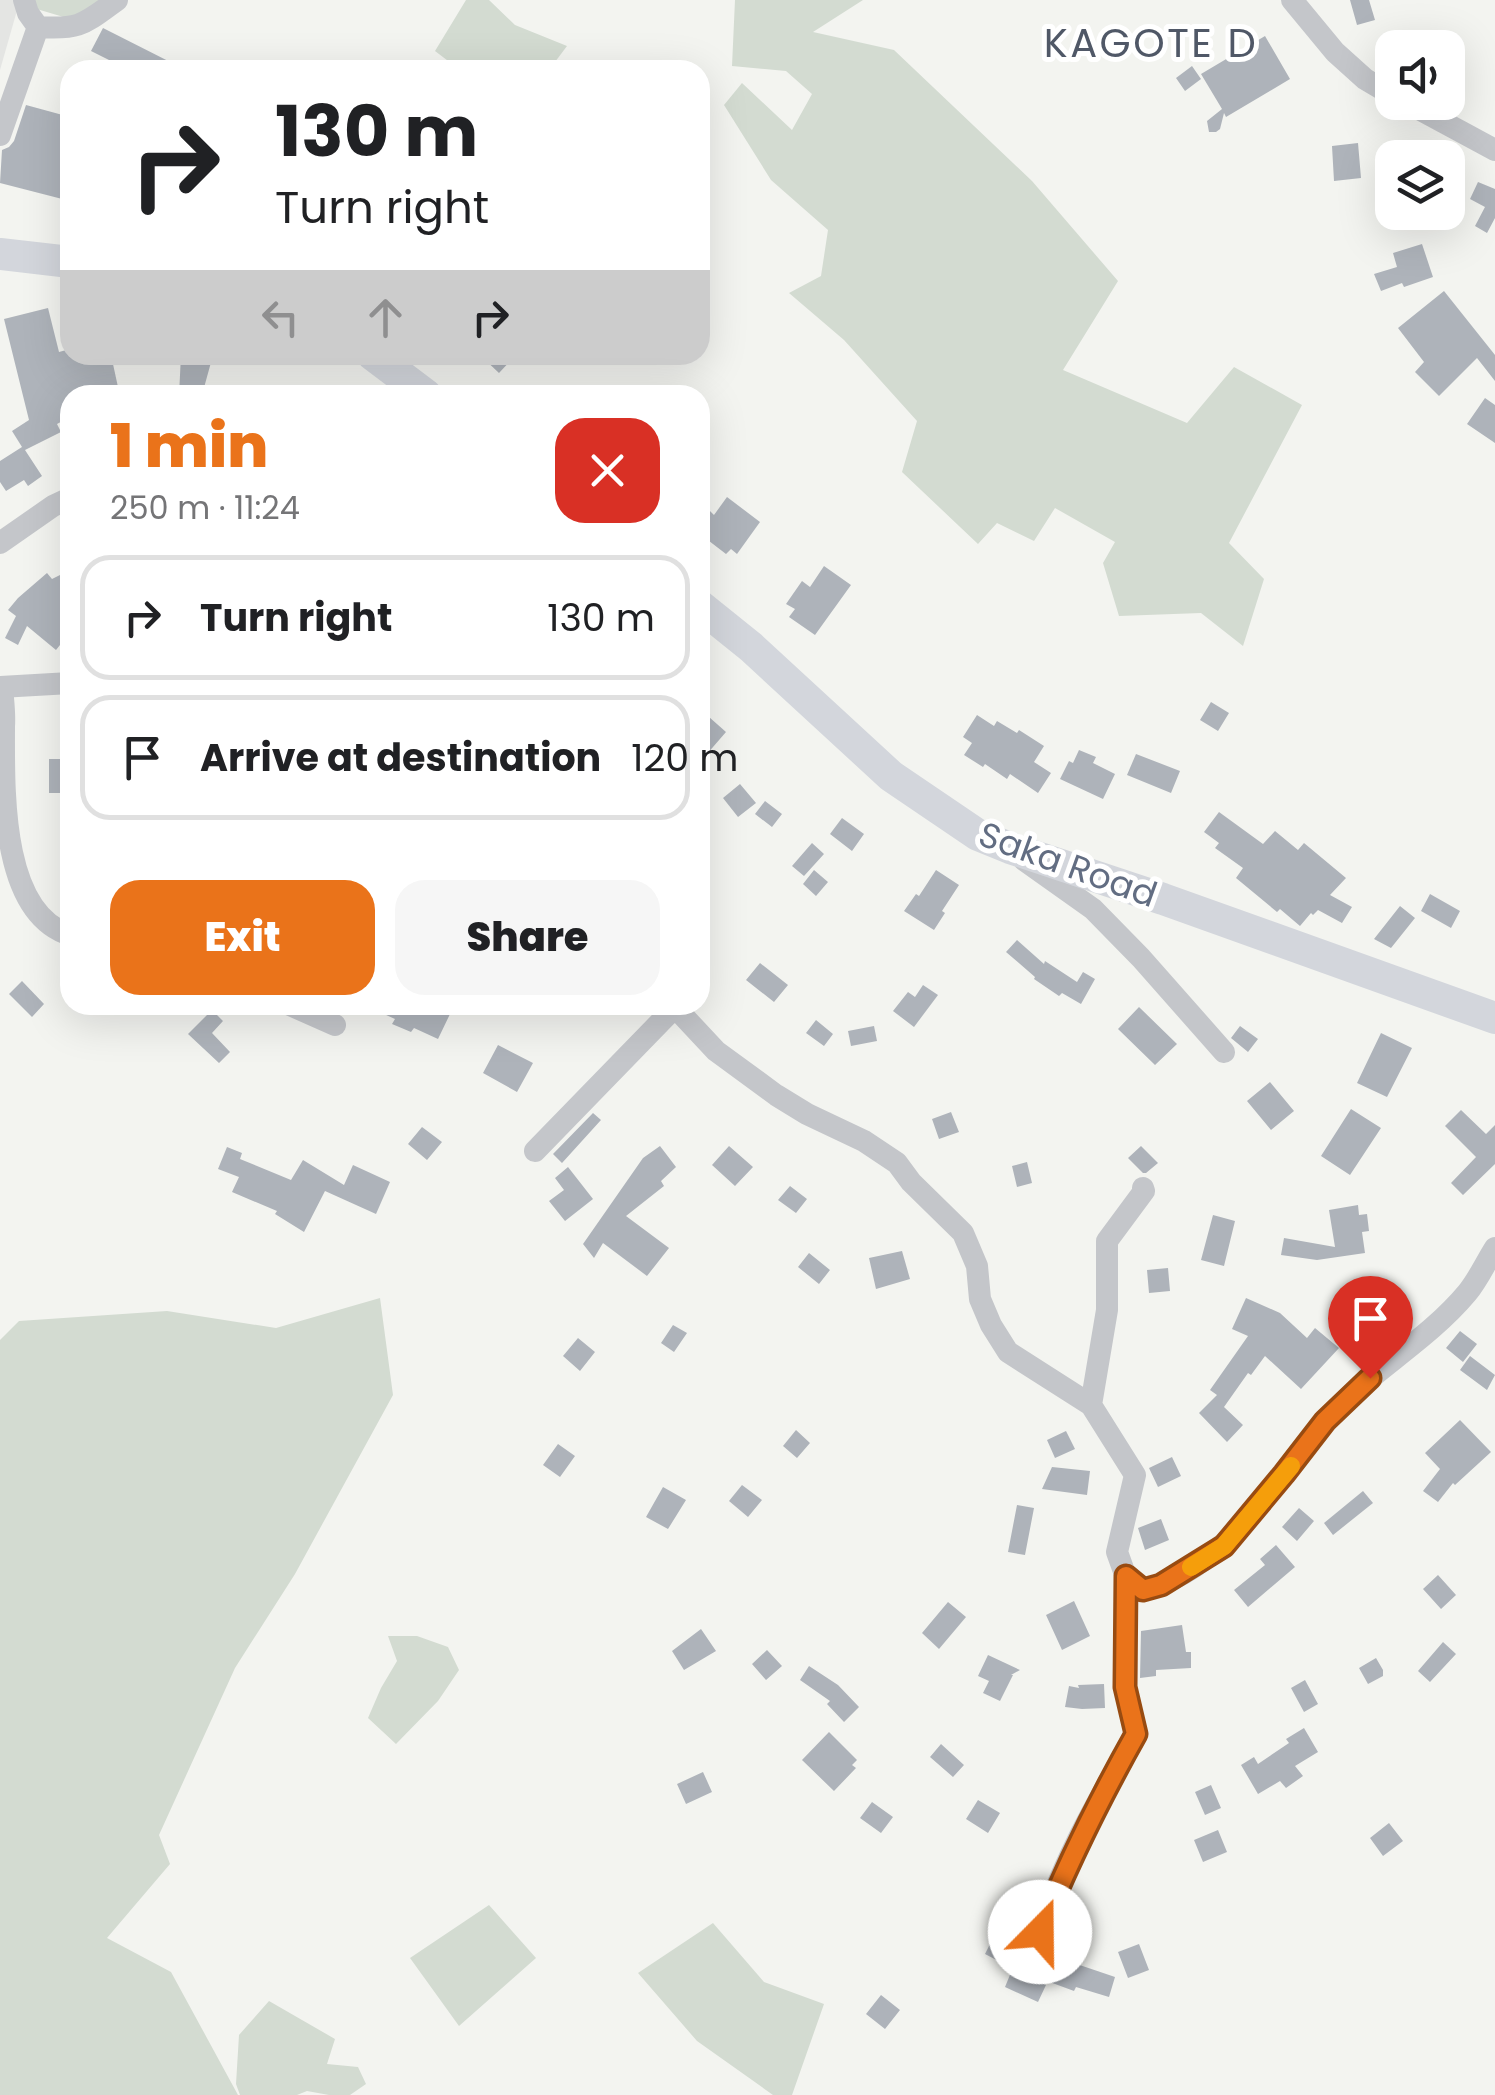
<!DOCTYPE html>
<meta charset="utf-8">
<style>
:root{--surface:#fff;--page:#f6f6f6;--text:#202124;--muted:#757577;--line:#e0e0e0;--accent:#ea731a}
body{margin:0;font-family:Poppins,sans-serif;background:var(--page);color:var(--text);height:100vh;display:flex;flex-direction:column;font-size:38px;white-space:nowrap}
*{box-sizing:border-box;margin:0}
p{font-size:32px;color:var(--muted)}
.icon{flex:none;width:55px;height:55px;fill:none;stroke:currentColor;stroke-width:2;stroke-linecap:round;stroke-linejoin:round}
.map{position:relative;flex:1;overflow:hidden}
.panel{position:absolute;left:60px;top:385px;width:650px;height:630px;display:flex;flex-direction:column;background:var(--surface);border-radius:30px;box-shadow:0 10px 40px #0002}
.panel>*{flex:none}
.top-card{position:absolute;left:60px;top:60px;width:650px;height:305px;border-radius:30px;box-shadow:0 10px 40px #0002;background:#fff;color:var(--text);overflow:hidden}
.fabs{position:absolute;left:1375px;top:30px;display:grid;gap:20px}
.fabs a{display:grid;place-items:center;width:90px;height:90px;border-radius:20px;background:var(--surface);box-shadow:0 10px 40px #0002;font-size:50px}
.pin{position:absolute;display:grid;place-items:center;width:85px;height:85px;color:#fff;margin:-102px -42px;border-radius:50% 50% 50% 0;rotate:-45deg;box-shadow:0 0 10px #0007}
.pin .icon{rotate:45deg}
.me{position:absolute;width:110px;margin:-55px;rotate:22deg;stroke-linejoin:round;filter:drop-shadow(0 0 8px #0008)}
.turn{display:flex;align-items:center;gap:35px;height:210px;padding:0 50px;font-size:45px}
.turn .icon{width:130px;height:130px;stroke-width:2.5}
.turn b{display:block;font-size:70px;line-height:85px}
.lanes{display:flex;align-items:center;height:95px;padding:0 50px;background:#0003;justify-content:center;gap:50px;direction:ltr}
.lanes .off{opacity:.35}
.round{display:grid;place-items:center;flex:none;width:105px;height:105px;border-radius:30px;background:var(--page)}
.overview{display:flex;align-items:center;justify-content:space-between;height:170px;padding:0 50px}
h1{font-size:60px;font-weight:800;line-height:75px;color:var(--accent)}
.cta{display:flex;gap:20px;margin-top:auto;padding:20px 50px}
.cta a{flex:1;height:115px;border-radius:30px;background:var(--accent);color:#fff;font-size:40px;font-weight:800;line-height:115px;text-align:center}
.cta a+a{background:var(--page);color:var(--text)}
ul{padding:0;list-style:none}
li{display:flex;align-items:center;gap:30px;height:125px;margin:0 20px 15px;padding:0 30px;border:5px solid var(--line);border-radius:30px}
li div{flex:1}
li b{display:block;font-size:38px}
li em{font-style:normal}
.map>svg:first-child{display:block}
</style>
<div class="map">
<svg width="1495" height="2095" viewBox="0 0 1495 2095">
<rect width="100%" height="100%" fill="#f3f4f0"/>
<!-- built -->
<path fill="#e4e5e3" d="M0,0H18V7L0,70Z"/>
<!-- green -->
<path fill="#d3dbd1" d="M30,0H106L77,21L30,7Z
M466,0H489L515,25L567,46L549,70H460L435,51Z
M735,0H863L813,32L894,50L1032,181L1118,281L1063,370L1187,423L1234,367L1302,405L1229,543L1264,579L1243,646L1201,613L1119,616L1103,563L1115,542L1055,508L1034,541L997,523L978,544L902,472L917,421L844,340L789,293L821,276L828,230L771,180L724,105L742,83L792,130L812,94L786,71L732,66Z
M380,1298L393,1395L295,1574L235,1668L159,1835L170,1864L107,1938L171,1972L238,2095H0V1340L19,1321L167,1311L276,1328Z
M388,1636H417L448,1647L459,1670L438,1701L396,1744L368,1718L381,1688L397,1661Z
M489,1905L536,1958L459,2026L410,1958Z
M713,1923L764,1982L824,2004L792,2095H773L697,2041L638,1973Z
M269,2001L335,2039L327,2064L358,2067L366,2084L350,2095H329L307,2091L297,2095H240L236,2084L239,2035Z"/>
<!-- building -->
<path fill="#aeb3ba" d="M1350,0H1369L1375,20L1357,25Z
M103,28L186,70H129L91,51Z
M1265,36L1290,79L1226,117L1224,113L1220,129L1216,132H1209L1207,121L1222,109L1201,74Z
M1192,66L1201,79L1185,91L1176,78Z
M26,105L70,117V201L0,183L2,150L9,147L14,141Z
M1358,143L1361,178L1334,181L1332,146Z
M1478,182L1495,189V218L1487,233L1475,226L1485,207L1470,199Z
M1422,244L1433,277L1404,287L1402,283L1381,291L1374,274L1397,267L1393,253Z
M1444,291L1495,355V381L1477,358L1439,396L1415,372L1424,362L1398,328Z
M48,308L59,352L70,349V355H111L118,387L97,392L99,395H70V417L57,424L61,432L25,450L42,476L28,486L24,480L6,491L0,482V461L22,447L12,431L29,420L4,319Z
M181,355H213L202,395H179Z
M480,355H516L499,373Z
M1485,398L1495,405V443L1467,424Z
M727,497L760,522L737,554L731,549L726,554L700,534V501L714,515Z
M824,566L851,585L815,635L789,617L795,609L786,604L802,581L810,587Z
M70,570V655L60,645L56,650L27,626L18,645L5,638L16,616L8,610L18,598L47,573L52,579Z
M1211,702L1229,713L1218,731L1200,720Z
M700,709L726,732L700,762Z
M977,715L994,726L997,721L1017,733L1019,730L1044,746L1034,762L1051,773L1038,793L1010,774L1007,779L985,764L983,767L964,755L972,743L963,737Z
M1079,750L1096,757L1093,763L1115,774L1103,799L1060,779L1069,761L1073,763Z
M1136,754L1180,771L1171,793L1127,775Z
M49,759H70V793H49Z
M740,784L756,803L738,817L723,798Z
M765,801L782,814L772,827L755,814Z
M1219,812L1263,844L1275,831L1298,850L1304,843L1346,878L1330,895L1352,907L1342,923L1318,910L1313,915L1311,913L1300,926L1280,909L1277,912L1236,878L1243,868L1215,848L1219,843L1204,832Z
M842,818L864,834L852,851L830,834Z
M812,843L824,854L804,876L792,866Z
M814,870L828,882L816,896L803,884Z
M936,870L959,885L942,911L945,913L934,930L904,911L916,894L919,896Z
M1430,894L1460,911L1451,928L1421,911Z
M1400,906L1415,918L1391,948L1374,939Z
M1017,940L1044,964L1045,961L1077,982L1083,972L1095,979L1081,1004L1062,993L1059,996L1034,979L1035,977L1006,952Z
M760,963L788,985L774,1002L746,980Z
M22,981L44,1004L32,1017L9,994Z
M923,985L938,995L914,1027L893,1011L908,992L915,997Z
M364,1005H429L450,1014L438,1039L414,1028L411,1032L392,1024L395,1019Z
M1139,1007L1177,1044L1155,1065L1118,1029Z
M212,1010L223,1021L212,1033L230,1052L219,1063L188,1034Z
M816,1020L833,1034L824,1046L806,1033Z
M874,1026L877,1041L851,1046L848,1031Z
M1240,1026L1258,1039L1248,1052L1231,1038Z
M1381,1033L1412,1048L1387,1097L1357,1083Z
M498,1045L533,1063L517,1092L483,1073Z
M1270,1082L1294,1111L1271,1130L1247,1101Z
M1351,1109L1381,1128L1350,1175L1321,1156Z
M1461,1110L1486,1134L1495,1125V1164L1463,1195L1451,1183L1476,1157L1445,1126Z
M951,1112L959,1132L939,1139L932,1119Z
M593,1113L601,1120L562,1163L553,1154Z
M422,1127L442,1142L427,1160L408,1144Z
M660,1146L676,1167L661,1181L664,1186L626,1216L669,1248L647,1276L603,1243L594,1258L583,1244L643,1158Z
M729,1146L753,1167L735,1186L712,1165Z
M1141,1146L1158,1163L1146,1173H1143L1128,1158Z
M227,1147L242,1153L240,1159L291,1180L303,1160L344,1185L353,1165L390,1182L376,1214L325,1191L304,1232L275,1214L277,1211L232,1192L239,1177L218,1169Z
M1027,1162L1032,1183L1017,1187L1012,1166Z
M568,1167L593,1199L565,1221L549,1201L564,1190L555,1178Z
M790,1186L807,1199L796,1213L778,1200Z
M1358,1205L1359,1215L1367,1214L1369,1231L1362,1232L1365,1253L1317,1260L1281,1255L1284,1238L1335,1247L1329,1210Z
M1213,1215L1235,1221L1224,1266L1201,1260Z
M902,1251L910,1279L876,1289L869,1258Z
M809,1253L830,1270L819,1284L798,1267Z
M1168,1268L1170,1291L1149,1293L1147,1270Z
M1246,1298L1280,1313L1307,1338L1315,1328L1339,1348L1301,1389L1265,1356L1251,1375L1248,1373L1224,1407L1243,1425L1227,1442L1199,1413L1217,1395L1210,1390L1248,1336L1232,1329Z
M673,1325L687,1333L674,1352L661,1343Z
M1460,1331L1477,1344L1463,1362L1446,1348Z
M578,1338L595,1352L580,1371L563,1356Z
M1470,1356L1495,1375L1487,1390L1460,1370Z
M1460,1420L1491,1452L1455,1485L1453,1483L1438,1502L1423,1491L1440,1469L1425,1453Z
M796,1430L810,1443L797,1458L783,1446Z
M1066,1431L1075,1449L1055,1458L1047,1440Z
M558,1444L575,1456L560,1477L543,1465Z
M1172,1457L1181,1476L1158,1487L1149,1468Z
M1052,1467L1090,1471L1087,1495L1042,1489Z
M742,1485L762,1500L748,1517L729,1501Z
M663,1487L686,1500L668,1529L646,1517Z
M1363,1491L1373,1503L1333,1535L1324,1523Z
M1017,1505L1034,1508L1025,1555L1008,1552Z
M1299,1508L1314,1521L1297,1541L1282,1527Z
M1161,1519L1169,1540L1145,1550L1138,1528Z
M1276,1545L1295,1567L1248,1607L1234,1590L1265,1565L1260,1559Z
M1438,1575L1456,1595L1441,1609L1423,1589Z
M1074,1601L1090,1636L1062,1650L1046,1615Z
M948,1602L966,1617L939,1649L922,1633Z
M1182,1625L1186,1652H1191V1668L1156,1670V1676L1140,1678L1141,1631Z
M701,1629L716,1651L684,1670L672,1651Z
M1443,1642L1456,1654L1430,1682L1418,1671Z
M767,1650L782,1666L766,1680L752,1664Z
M988,1655L1020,1670L1011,1675H1013L1000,1701L983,1693L989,1681L978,1676Z
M1376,1658L1383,1670V1676L1368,1684L1359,1668Z
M809,1666L838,1685L859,1707L844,1722L827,1704L830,1701L800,1680Z
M1305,1680L1318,1704L1304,1712L1291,1688Z
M1104,1684L1105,1708L1082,1709L1065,1707L1069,1686L1079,1688L1078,1685Z
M1304,1728L1318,1752L1295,1766L1303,1776L1286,1788L1280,1781L1258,1794L1241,1765L1254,1757L1258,1764L1289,1743L1286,1739Z
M829,1732L857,1760L852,1765L856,1768L834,1791L802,1760Z
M941,1744L964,1765L953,1777L930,1757Z
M703,1772L712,1792L686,1804L677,1784Z
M1211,1785L1221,1808L1205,1815L1195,1792Z
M978,1800L1000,1813L988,1833L966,1819Z
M872,1802L893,1817L881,1833L860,1818Z
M1389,1823L1403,1841L1383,1856L1370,1838Z
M1218,1830L1227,1852L1203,1862L1194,1840Z
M1062,1914L1075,1920L1062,1947L1053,1942Z
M994,1936L1013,1946L1004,1964L985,1954Z
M1139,1944L1149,1970L1128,1978L1118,1952Z
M1056,1957L1115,1977L1109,1997L1076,1987L1074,1991L1047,1981Z
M1012,1970L1046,1985L1038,2002L1005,1987Z
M881,1995L900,2010L885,2029L866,2014Z"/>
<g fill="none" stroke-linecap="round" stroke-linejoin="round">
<!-- street -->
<path stroke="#c4c6ca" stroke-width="22" d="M24,0L28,13L38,27
M1292,0L1335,52L1365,79L1392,95
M38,27C80,30 84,24 117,0
M1406,102L1495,150
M0,135L38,27
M0,543L53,506L70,498
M0,687L70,683
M2,687C3,700 5,713 4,726C4,790 0,913 70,935
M1024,860L1093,909L1141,958L1224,1052
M290,1005L335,1025
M673,1005L716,1051L776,1095L807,1114L864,1141L897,1163L911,1182L963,1233L977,1266L980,1299L991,1325L1008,1352L1091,1405
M535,1151L675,1007
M1143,1188L1144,1191L1107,1241V1310L1091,1405L1135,1475L1117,1552L1126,1577L1143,1590C1229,1568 1270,1483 1325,1421C1367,1373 1426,1342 1467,1293C1478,1280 1486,1262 1495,1248
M1037,1944C1057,1870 1098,1800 1136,1734L1125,1687L1126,1577"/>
<!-- secondary -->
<path stroke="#d3d6dc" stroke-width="32" d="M0,254L70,262
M373,355L426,395
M700,606L751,647L891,776L978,835L1010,848L1163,899L1495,1018"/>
</g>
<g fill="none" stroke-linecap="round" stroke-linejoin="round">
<defs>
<path id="route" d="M1040,1932C1068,1862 1099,1800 1136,1734L1125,1687L1126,1576L1143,1590L1161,1585L1224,1546L1284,1474L1325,1421L1370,1378"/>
</defs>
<!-- route casing -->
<use href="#route" stroke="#984b11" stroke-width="25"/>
<!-- route -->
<use href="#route" stroke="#ea731a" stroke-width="18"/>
<!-- slow -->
<path stroke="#f59e0b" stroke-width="18" d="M1191,1567L1224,1546L1291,1466"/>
</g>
<g text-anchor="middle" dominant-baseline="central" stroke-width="10" stroke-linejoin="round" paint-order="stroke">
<!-- street labels -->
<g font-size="35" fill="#626d82" stroke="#fff">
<text transform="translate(1068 864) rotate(20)">Saka Road</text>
</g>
<!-- quarter labels -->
<g font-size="40" letter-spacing="2.5" fill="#505867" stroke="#fff">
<text x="1151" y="43">KAGOTE D</text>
</g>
</g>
</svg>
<div class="fabs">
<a><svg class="icon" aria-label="sound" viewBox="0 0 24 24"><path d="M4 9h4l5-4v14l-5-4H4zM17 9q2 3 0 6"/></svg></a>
<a><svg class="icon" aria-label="layers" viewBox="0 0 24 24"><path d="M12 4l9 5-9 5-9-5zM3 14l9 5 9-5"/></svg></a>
</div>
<div class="pin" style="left:1370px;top:1378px;background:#d93025"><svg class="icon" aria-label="arrive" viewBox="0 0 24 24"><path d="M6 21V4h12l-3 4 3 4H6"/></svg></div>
<svg class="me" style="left:1040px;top:1932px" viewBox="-20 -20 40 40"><circle r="19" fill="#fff"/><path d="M0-13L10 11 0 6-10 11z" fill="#ea731a"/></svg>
<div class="top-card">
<div class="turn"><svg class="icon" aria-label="right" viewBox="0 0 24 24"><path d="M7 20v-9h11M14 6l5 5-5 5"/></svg><div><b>130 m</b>Turn right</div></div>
<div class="lanes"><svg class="icon off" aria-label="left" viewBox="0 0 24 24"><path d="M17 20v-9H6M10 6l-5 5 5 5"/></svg><svg class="icon off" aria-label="ahead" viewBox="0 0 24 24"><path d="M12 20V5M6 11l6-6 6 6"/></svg><svg class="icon" aria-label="right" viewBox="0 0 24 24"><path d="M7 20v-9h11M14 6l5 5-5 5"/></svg></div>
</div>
<section class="panel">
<div class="overview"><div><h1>1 min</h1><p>250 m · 11:24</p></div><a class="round" style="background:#d93025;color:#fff"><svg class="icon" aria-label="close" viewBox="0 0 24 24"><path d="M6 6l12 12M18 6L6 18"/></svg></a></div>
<ul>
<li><svg class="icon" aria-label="right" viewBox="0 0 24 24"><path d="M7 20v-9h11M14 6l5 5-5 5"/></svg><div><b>Turn right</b></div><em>130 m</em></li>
<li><svg class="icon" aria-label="arrive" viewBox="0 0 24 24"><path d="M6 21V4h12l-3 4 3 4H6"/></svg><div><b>Arrive at destination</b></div><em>120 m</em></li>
</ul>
<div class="cta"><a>Exit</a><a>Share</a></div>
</section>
</div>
